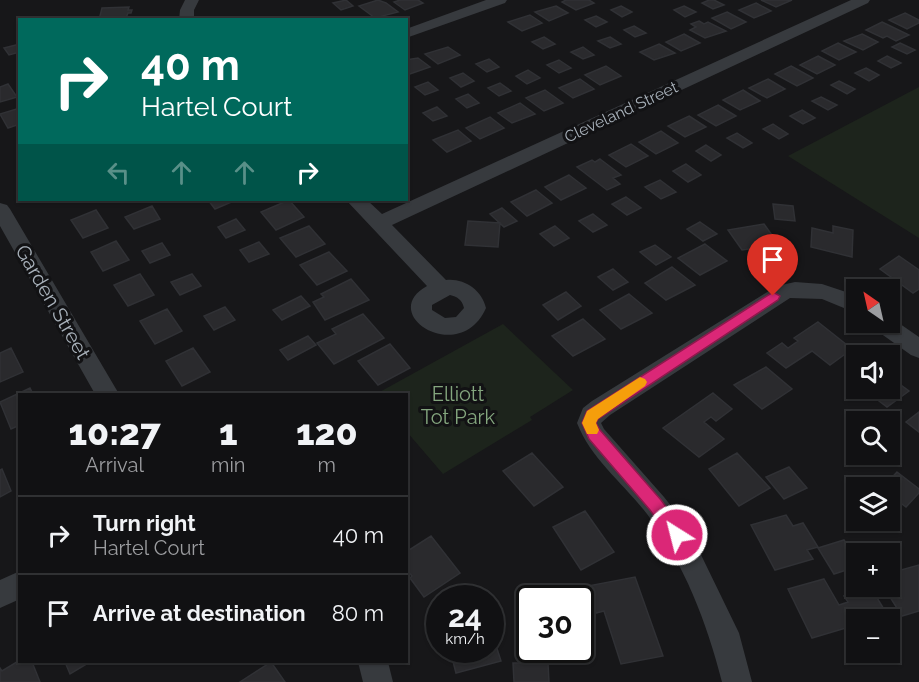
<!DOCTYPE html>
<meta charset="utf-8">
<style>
:root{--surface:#111113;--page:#1e1f21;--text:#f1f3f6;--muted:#9c9da0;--line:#303133}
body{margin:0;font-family:Raleway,sans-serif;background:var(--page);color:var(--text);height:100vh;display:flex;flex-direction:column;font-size:22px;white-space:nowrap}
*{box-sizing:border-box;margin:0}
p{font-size:20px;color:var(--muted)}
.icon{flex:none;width:33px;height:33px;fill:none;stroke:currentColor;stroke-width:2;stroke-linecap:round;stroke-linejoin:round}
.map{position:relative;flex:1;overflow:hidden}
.details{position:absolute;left:18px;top:393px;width:390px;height:270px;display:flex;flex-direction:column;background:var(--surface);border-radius:0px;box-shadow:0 2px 4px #0004,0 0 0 2px var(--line)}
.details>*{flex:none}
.top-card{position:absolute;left:18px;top:18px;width:390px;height:183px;border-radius:0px;box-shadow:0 2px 4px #0004,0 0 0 2px var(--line);background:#00695c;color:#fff;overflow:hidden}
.needle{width:39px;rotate:326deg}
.fabs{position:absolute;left:846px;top:279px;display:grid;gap:12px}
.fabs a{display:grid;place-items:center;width:54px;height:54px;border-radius:0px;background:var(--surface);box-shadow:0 2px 4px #0004,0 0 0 2px var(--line);font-size:30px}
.speed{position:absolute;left:426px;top:585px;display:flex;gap:12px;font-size:30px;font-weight:700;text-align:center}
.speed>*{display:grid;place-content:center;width:78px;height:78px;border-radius:50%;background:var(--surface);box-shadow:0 2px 4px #0004,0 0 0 2px var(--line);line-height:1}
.speed small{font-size:15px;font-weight:400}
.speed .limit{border:3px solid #111;border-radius:9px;background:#fff;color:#111}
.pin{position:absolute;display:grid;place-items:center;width:51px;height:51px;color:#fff;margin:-62px -26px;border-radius:50% 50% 50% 0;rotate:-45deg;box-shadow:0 0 6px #0007}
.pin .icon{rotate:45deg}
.me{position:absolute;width:66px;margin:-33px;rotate:324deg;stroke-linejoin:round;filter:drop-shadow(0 0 4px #0008)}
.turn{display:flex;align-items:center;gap:21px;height:126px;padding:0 24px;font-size:27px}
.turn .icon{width:78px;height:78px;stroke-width:2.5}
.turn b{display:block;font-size:42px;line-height:51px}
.lanes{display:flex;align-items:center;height:57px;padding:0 24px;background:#0003;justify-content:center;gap:30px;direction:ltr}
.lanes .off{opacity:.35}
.eta{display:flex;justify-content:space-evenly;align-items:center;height:102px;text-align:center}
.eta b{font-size:36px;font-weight:800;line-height:42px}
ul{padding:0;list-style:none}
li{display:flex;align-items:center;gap:18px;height:78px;padding:0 24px;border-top:2px solid var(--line)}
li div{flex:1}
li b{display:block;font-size:22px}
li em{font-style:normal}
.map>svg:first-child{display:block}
</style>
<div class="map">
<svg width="919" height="682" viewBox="0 0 919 682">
<rect width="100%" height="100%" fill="#171719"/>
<!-- green -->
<path fill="#1d241c" d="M919,87V238L788,156Z
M503,324L573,390L530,417L532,420L443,474L407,432L406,394H376Z"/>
<!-- building -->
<path fill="#2a2a2d" stroke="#303135" stroke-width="1.5" d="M346,0L353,6L341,10L333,3Z
M378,0L386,3L398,12L375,18L359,6Z
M400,0H418L423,3L405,10L394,2Z
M566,0H589L594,3L576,10L562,2Z
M709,0H714L724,5L713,9L702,3Z
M761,0H792L776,7Z
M756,3L771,11L754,18L739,10Z
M556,6L568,13L549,21L535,12Z
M621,6L632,12L622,17L611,10Z
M684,6L696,12L685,17L674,10Z
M129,7L128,10H132L131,13H128L126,18L99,20L102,8Z
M727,12L746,22L731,29L712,18Z
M905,13L919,20V23L907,29L889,20Z
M530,15L542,23L522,31L508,22Z
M596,16L607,22L596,27L585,20Z
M699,21L704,24L708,22L726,31L705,38L690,30L696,27L691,24Z
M882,22L909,35L896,41L887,36L883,38L866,30Z
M634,26L646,33L635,37L624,30Z
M684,34L700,43L681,51L666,42Z
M862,34L878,42L863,50L844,41Z
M544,37L555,44L543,49L532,42Z
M610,37L621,44L610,48L598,41Z
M838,43L856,52L839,60L822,51Z
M900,43L915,50L907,54L892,47Z
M20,44V52L9,55L4,48Z
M659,44L675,53L654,60L640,52Z
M448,47L460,55L438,64L425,54Z
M583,47L594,55L583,59L571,52Z
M818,56L835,65L817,74L800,65Z
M887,56L901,63L891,68L878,61Z
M418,58L430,67L407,75L406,60Z
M489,59L499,67L487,72L476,64Z
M559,60L571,68L559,73L547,65Z
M606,66L621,76L600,85L585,75Z
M791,66L813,78L797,86L775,74Z
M866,68L879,75L869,81L855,73Z
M528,70L540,78L527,84L516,76Z
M463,73L474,81L461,87L450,78Z
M580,79L594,89L573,98L559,88Z
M768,79L785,89L767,98L749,88Z
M839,81L855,89L847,94L831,85Z
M428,82L438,90L425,95L415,87Z
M500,83L511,91L499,96L488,88Z
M8,84L17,97L0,102V87Z
M545,90L563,103L544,111L526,98Z
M743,90L760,101L740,110L723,100Z
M468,94L479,103L467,108L456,99Z
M821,97L837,105L828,110L812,101Z
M520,103L535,114L512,123L498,113Z
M718,105L736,116L716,126L698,115Z
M437,107L447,116L433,121L423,113Z
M20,108V124L8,128L0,114Z
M802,110L815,118L803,124L790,116Z
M689,116L706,127L685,137L668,126Z
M490,117L504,128L480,139L466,128Z
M773,124L788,134L779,139L763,129Z
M458,130L471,141L447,152L433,140Z
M661,131L678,143L656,154L639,142Z
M737,133L752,143L743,148L727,138Z
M631,144L648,156L626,167L609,155Z
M706,145L721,155L711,161L696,151Z
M600,159L621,175L613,178L620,184L607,190L577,167L592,160L595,162Z
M686,164L701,175L688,182L673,171Z
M569,175L586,188L561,200L545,187Z
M660,180L676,192L661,199L645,187Z
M536,190L552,203L527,216L511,202Z
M626,197L641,208L627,215L612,204Z
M208,200H232L234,201L215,209Z
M289,200L304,217L276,230L261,212Z
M773,204L793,206L795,221L775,219Z
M152,206L160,219L134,229L125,217Z
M502,208L517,221L504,227L490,214Z
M96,210L108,228L83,238L71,220Z
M593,214L607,225L593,232L579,221Z
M236,219L245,230L226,238L218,227Z
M468,221L500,223L498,247L465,245Z
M700,222L717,234L703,241L687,229Z
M764,224L779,245L742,250L728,230Z
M309,226L325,244L296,257L280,238Z
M555,226L569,238L554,246L540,234Z
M833,226L853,230L852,257L811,247L812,228L833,233Z
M116,241L129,260L103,271L91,252Z
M259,242L269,254L249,262L240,250Z
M162,243L170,255L150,263L142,251Z
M705,244L727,261L700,275L678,258Z
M655,245L671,257L656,265L640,252Z
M329,252L347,271L317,285L300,265Z
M899,256L919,270V289L913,293L880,269Z
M672,267L695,285L666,300L645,283Z
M613,269L628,282L613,290L598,277Z
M140,274L154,295L128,306L114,285Z
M192,274L201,286L180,295L171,282Z
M351,279L369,300L325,320L313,302L324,297L321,294Z
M566,292L581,306L558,320L543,305Z
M629,294L652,313L621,329L600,310Z
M301,296L310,306L282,320L273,310Z
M225,307L235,320L214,330L204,316Z
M167,309L182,331L155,344L140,321Z
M363,314L384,338L334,364L317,343L336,334L332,329Z
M583,319L605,339L573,356L552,336Z
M818,322L852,349L830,365L812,351L786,368L767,353L782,343L788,348L798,341L794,338Z
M308,336L316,345L288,360L280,350Z
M390,344L410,368L378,385L358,361Z
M11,348L23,372L0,382V353Z
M193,348L210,372L182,386L166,361Z
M766,367L792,389L762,409L734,385Z
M890,377L909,391L887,407L862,388H890Z
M30,388L33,394H20V425L11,429L0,402Z
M713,393L732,409L716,421L711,417L704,422L724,439L699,457L663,428Z
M919,412V432L906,422Z
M532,453L563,487L534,506L503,471Z
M737,453L770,488L739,506L709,469Z
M789,467L807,488L784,499L766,477Z
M2,469L11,491L0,497V470Z
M897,472L919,489V493L906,507L890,495V488H882Z
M585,511L614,552L581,570L553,527Z
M786,515L793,526L803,523L818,547L807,550L813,559L775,570L751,525Z
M431,536L460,573L424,597L410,578L412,576L406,569V552Z
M844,540L856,558V567L834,574L818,548Z
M919,565V611L902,616L883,586H890V573Z
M635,577L663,656L621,664L604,611L596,613L588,586Z
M824,579L839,605L848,602L844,596L871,588L890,619L856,620V625L812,638L788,589Z
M490,627L501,661L456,673L450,650H490Z
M20,660L32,662L40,682H0V668L2,671Z
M65,662H90L70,674Z
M271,662L285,682H240Z
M513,663H548L549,682H514Z"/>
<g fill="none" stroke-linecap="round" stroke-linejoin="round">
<!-- minor -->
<path fill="#373a3e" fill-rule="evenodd" d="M185,0H199L194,10V20H179L180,10Z
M486,0H507L505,3L406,38V29Z
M851,0H870L868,3L392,225L446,280C464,278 482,290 486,308C460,367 376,314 427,286L346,200H367L382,214ZM450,295C457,297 462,299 464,308L456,317L445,318L432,310V305Z
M0,203L7,205L10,209L119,394H95L0,226Z
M795,282L822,284L855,295L856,313L822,299L790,298L610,415L601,423L604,429L664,497L687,526L739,633L752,682H722C707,623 684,563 647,514C624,484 591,459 577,423L583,408L592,401L777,286Z
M890,317L919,337V358L911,355L873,328L870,322H890Z
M20,571V599L0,608V580Z
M358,662H388L393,682H363Z"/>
</g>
<!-- route -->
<path fill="#db2777" stroke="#8e194d" stroke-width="1.5" d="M773,292L780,296L778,300L598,419L596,423L600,430L661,500L683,530L685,535L683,540L677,542L671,540L650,510L589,439L582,423L587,411Z"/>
<!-- slow -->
<path fill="#f59e0b" d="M640,377L645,379L647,382L645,386L598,419L596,423L599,430L597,434H587L582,423L587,411Z"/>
<g text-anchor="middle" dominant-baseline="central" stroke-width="6" stroke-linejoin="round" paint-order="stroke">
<!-- far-street labels -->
<g font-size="16" fill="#a8b1ba" stroke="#121214">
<text transform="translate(621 112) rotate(-25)">Cleveland Street</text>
</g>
<!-- street labels -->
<g font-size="20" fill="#a8b1ba" stroke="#121214">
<text transform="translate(53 302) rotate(60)">Garden Street</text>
</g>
<!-- park labels -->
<g font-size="20" fill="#84a67e" stroke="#121214">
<text x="458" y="394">Elliott<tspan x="458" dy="23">Tot Park</tspan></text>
</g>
</g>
</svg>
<div class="fabs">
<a><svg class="needle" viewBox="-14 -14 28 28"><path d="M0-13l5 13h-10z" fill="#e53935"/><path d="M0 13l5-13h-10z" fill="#9c9da0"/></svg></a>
<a><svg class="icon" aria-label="sound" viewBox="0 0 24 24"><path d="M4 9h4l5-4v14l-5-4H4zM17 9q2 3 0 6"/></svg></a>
<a><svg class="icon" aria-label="search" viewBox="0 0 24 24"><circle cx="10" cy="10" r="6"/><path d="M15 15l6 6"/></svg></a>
<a><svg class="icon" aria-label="layers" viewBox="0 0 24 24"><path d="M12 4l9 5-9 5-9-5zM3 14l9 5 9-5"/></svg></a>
<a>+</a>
<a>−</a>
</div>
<div class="speed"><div>24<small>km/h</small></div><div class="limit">30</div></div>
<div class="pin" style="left:773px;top:296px;background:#d93025"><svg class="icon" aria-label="arrive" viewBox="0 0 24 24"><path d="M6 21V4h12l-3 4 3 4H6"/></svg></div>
<svg class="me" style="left:677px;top:535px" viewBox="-20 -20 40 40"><circle r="17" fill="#db2777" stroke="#fff" stroke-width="3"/><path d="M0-11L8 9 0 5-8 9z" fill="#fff"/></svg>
<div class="top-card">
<div class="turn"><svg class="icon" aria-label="right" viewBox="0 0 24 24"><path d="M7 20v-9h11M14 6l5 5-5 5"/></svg><div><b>40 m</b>Hartel Court</div></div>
<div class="lanes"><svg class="icon off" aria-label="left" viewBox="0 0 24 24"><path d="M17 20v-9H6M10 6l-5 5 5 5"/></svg><svg class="icon off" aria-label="ahead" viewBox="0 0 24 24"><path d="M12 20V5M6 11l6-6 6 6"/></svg><svg class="icon off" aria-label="ahead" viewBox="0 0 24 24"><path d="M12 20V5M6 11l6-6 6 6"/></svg><svg class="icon" aria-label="right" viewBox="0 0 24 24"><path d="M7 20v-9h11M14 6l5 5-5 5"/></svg></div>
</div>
<section class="details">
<div class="eta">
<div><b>10:27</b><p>Arrival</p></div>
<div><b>1</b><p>min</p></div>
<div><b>120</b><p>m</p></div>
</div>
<ul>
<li><svg class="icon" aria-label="right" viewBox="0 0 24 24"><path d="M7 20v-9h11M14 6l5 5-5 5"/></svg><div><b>Turn right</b><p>Hartel Court</p></div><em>40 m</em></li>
<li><svg class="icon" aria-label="arrive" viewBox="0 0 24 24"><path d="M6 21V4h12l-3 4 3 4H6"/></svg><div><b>Arrive at destination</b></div><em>80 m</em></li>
</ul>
</section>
</div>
